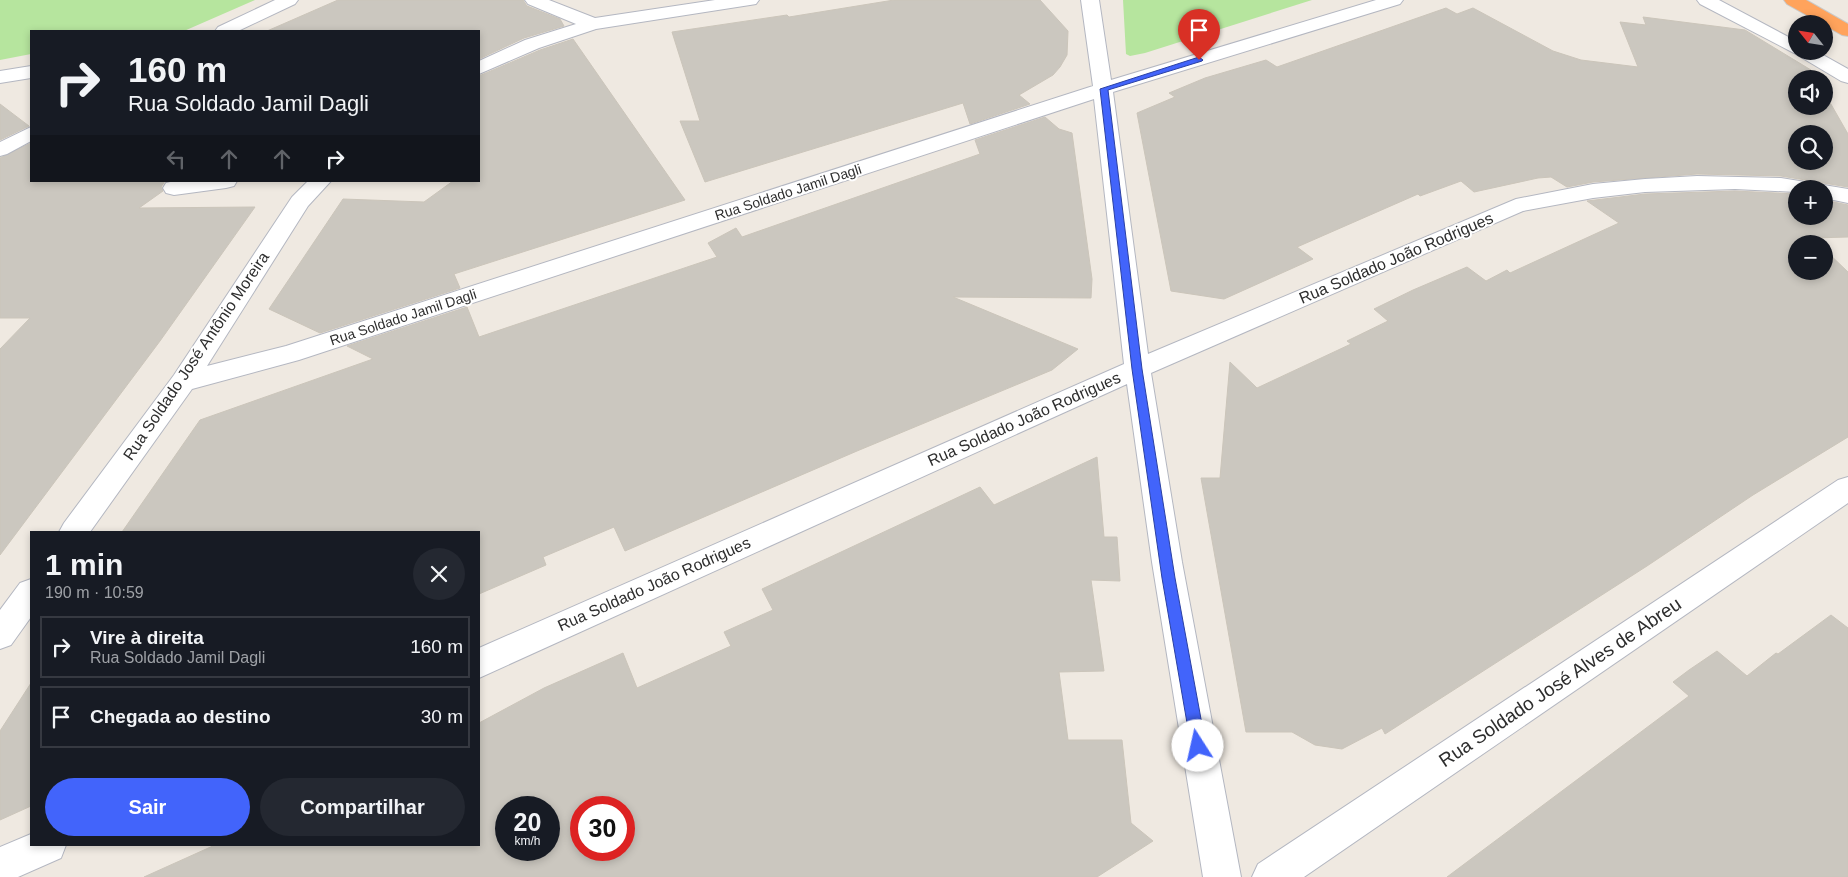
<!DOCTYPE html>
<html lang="pt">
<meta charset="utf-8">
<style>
:root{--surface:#171b24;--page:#242831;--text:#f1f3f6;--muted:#9ea1a6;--line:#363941;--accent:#4264fb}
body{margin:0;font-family:Arial,sans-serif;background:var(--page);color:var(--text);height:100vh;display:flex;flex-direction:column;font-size:19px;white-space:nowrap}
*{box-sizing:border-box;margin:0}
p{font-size:16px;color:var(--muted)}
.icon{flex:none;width:28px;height:28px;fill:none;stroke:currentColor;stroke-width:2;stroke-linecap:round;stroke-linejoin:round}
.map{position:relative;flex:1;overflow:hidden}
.side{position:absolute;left:30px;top:531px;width:450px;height:315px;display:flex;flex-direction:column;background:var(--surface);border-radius:0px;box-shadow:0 2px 8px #0003}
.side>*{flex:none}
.banner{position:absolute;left:30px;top:30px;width:450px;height:152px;border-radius:0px;box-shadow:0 2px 8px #0003;background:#171b24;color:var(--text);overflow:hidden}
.needle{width:32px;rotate:300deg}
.fabs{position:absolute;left:1788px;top:15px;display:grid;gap:10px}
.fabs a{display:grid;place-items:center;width:45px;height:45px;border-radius:50%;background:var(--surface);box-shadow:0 2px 8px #0003;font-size:25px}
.speed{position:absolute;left:495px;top:796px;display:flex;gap:10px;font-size:25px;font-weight:700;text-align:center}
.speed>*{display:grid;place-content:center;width:65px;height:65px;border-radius:50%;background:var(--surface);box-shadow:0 2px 8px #0003;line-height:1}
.speed small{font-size:12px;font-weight:400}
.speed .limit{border:8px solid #d22;background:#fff;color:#111}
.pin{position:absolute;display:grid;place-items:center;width:42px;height:42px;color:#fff;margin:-51px -21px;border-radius:50% 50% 50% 0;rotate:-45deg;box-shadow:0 0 5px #0007}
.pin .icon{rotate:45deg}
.me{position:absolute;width:55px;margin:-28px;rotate:350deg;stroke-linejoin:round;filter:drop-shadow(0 0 4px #0008)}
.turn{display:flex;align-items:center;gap:18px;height:105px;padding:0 15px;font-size:22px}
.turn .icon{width:65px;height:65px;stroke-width:2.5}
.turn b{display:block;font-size:35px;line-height:42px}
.lanes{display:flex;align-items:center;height:48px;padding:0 15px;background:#0003;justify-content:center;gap:25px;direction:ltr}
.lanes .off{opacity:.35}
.round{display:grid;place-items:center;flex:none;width:52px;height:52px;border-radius:26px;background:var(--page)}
.overview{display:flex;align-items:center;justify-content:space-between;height:85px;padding:0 15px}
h1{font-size:30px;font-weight:700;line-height:38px}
.button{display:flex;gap:10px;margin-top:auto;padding:10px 15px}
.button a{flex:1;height:58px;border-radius:30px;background:var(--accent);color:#fff;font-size:20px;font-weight:700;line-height:58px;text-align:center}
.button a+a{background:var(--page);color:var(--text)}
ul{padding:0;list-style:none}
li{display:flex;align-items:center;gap:15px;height:62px;margin:0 10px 8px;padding:0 5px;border:2px solid var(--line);border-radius:0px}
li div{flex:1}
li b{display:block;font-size:19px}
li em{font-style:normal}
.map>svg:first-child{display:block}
</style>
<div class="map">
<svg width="1848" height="877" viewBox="0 0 1848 877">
<rect width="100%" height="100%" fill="#efe9e1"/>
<!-- green -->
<path fill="#b6e59e" d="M0,0H255L184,31H31V54L0,60Z
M1123,0H1312L1145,53L1130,56L1126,54Z"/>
<!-- building -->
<path fill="#cbc7bf" stroke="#cbc5ba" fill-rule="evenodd" d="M338,0H523L527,6L560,19L564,26L524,38L479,59V31H267Z
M894,0H1040L1068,31L1067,55L1060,67L1053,75L1019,95L1030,104L970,124L963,103L705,182L680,121H700L672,32L787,15L789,17Z
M1446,8L1457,14L1473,8L1553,51L1581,60L1638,67L1620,22L1646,25L1643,17L1745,30L1811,70L1816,79H1796V106H1824V92L1848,134V187L1781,176L1697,174L1593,182L1567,187L1551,177L1538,178L1474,192L1461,181L1420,196L1418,194L1297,247L1313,259L1224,299L1171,291L1137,113L1175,97L1169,93L1205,78L1266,60L1277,67ZM1796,134H1824V161H1796Z
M573,39L685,200L454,274L460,288L320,333L269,309L343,199L424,202L453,181H479V76L540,50Z
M0,104L29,126L0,140Z
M1045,117L1059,129L1072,133L1092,279L1091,298L953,297L1078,349L1052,370L857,451L625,551L614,527L543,557L546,565L479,594V532H122L200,420L373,359L347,346L467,307L479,337L717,257L708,243L736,228L742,237L980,154L975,140Z
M31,143V181H165L161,187L163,191L139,208L255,207L160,341L0,555V349L30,318H0V158Z
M1735,191L1796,194V216H1824V200L1848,205V237L1813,238L1819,244H1796V271H1824V249L1848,272V437L1753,495L1647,566L1385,734L1382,728L1342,749L1315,745L1292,732H1246L1201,478H1220L1230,362L1257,388L1351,344L1347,341L1388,321L1374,309L1413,290L1467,267L1486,281L1507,270L1510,273L1619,223L1587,201L1645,194Z
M1097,457L1104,537H1117L1120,581L1091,580L1104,671L1059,672L1068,740H1122L1131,823L1153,841L1097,877H144L215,845H479V723L544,688L623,653L637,688L731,646L724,632L773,610L762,589L980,487L994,505ZM506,808H549V850H506ZM581,808H624V850H581Z
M1831,615L1848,628V877H1447L1689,696L1673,682L1689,670L1717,651L1747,676L1776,653L1778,654Z
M31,683V806L0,820V731Z"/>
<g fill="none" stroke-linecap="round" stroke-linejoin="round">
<defs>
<path id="street" d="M525,0H549L595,18L715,0H759L756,4L750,5L596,29L539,48L479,74V61L525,40L576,24L528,4Z
M1081,0H1099L1111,80L1376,0H1403L1400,4L1113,92L1148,354L1516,199L1593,184L1645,179L1697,176L1781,178L1848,189V203L1824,198V189H1796V192L1735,189L1645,192L1593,198L1523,211L1151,373L1182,562L1241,877H1203L1152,562L1127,384L479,678V648L1124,364L1094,99L299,360L192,389L90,532H59L64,523L174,375L292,197L308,181H331L308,206L207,366L286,346L1093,86Z
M31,66V78L0,83V71Z
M175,181H237L234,186L226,188L174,195L166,193L163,188L166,183Z
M1848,477V503L1304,877H1252L1258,864L1838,480Z
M31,579V617L11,645L0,649V610L20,583Z
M31,834V845H66L61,858L18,877H0V847Z"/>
<path id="secondary" d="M275,0H298L295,4L238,31H215L218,27Z
M1697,0H1719L1796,41V51H1816L1848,69V83L1841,81L1794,53L1700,4Z
M31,127V141L7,154L0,156V142Z"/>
<path id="highway" d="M1784,0H1806L1848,24V36L1842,35L1787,4Z"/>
</defs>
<!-- street casing -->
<use href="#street" stroke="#b4b7c1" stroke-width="2"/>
<!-- secondary casing -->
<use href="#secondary" stroke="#b4b7c1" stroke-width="2"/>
<!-- highway casing -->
<use href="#highway" stroke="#c9c9c9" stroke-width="2"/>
<!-- street -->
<use href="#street" fill="#fff" fill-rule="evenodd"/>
<!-- secondary -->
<use href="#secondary" fill="#fff" fill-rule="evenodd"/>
<!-- highway -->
<use href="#highway" fill="#ffa35c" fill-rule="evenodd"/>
</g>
<!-- route -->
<path fill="#4264fb" stroke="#2b41a3" d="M1199,57L1203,60L1202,61L1108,90L1142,369L1175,578L1206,746L1204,751L1198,753L1193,751L1191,746L1162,578L1132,369L1100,89Z"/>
<g text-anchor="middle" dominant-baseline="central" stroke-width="4" stroke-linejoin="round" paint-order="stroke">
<!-- far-street labels -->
<g font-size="14" fill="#2e2e2e" stroke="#fff">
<text transform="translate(788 192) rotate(-18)">Rua Soldado Jamil Dagli</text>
<text transform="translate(403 317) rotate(-18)">Rua Soldado Jamil Dagli</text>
</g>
<!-- street labels -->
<g font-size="16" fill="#2e2e2e" stroke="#fff">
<text transform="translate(1396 258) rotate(-23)">Rua Soldado João Rodrigues</text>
<text transform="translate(196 356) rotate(-56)">Rua Soldado José Antônio Moreira</text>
<text transform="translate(1024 419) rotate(-24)">Rua Soldado João Rodrigues</text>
<text transform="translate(654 584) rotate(-24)">Rua Soldado João Rodrigues</text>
</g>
<!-- near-street labels -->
<g font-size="19" fill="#2e2e2e" stroke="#fff">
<text transform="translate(1560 682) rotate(-34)">Rua Soldado José Alves de Abreu</text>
</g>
</g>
</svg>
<div class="fabs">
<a><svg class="needle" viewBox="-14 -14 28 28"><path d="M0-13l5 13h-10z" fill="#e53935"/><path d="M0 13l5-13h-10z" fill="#9ea1a6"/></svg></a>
<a><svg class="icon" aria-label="sound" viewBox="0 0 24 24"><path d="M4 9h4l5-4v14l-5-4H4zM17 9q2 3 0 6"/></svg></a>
<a><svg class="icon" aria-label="search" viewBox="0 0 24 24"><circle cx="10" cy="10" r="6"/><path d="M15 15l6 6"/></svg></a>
<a>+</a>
<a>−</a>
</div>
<div class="speed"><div>20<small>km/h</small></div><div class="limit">30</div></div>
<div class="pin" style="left:1199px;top:60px;background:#d93025"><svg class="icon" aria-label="arrive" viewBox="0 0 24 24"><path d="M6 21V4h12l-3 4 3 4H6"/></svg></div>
<svg class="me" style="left:1198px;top:746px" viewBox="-20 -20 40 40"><circle r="19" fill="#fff"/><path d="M0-13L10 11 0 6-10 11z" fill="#4264fb"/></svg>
<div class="banner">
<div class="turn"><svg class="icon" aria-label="right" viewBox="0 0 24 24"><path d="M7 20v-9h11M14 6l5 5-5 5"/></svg><div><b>160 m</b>Rua Soldado Jamil Dagli</div></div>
<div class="lanes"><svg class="icon off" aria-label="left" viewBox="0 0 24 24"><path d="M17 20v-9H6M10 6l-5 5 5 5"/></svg><svg class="icon off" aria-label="ahead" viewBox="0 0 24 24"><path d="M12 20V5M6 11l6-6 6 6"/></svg><svg class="icon off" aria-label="ahead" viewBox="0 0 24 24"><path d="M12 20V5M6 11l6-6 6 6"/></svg><svg class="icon" aria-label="right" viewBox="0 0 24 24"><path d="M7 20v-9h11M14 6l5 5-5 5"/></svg></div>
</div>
<section class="side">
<div class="overview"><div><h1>1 min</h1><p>190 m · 10:59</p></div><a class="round"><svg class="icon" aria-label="close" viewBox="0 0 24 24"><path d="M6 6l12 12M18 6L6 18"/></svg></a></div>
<ul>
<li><svg class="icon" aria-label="right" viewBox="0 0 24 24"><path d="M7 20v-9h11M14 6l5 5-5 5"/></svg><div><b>Vire à direita</b><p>Rua Soldado Jamil Dagli</p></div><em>160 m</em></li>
<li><svg class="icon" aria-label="arrive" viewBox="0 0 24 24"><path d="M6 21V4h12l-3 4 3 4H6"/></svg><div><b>Chegada ao destino</b></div><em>30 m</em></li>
</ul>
<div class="button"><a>Sair</a><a>Compartilhar</a></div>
</section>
</div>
